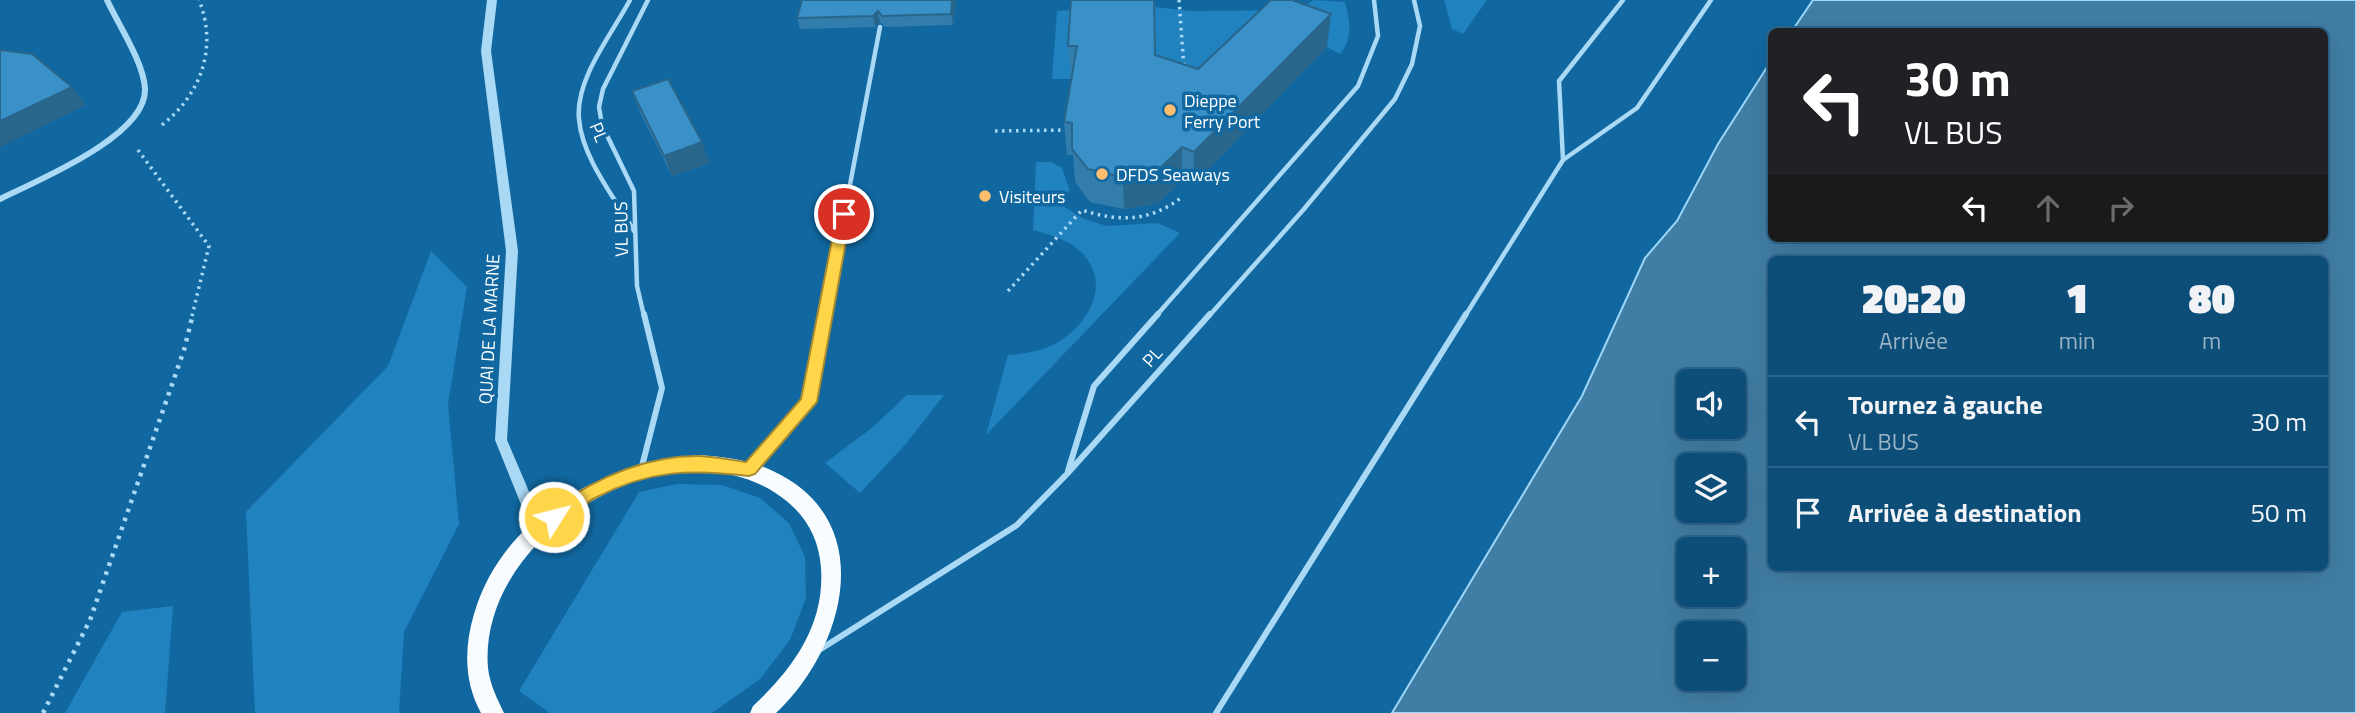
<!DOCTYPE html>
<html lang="fr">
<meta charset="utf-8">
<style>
:root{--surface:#0d4e79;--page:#1b5880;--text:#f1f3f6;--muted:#9ab4c6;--line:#2d658a}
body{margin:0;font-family:"Titillium Web",sans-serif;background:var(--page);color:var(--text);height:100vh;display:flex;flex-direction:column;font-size:26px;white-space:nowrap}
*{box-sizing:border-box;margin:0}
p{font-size:23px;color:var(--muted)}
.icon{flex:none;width:38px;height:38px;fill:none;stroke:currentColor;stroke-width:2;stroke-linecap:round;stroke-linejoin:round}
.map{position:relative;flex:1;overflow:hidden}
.details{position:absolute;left:1768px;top:256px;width:560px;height:315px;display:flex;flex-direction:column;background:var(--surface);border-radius:10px;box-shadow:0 7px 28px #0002,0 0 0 2px var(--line)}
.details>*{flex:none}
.hud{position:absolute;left:1768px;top:28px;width:560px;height:214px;border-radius:10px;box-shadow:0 7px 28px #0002,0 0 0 2px var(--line);background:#202124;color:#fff;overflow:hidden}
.fabs{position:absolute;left:1676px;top:369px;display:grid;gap:14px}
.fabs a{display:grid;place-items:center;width:70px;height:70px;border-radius:10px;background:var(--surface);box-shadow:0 7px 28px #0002,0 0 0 2px var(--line);font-size:35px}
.pin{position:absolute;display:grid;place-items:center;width:60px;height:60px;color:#fff;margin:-30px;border:4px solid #fff;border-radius:50%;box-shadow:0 2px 7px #0007}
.me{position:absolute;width:77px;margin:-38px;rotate:54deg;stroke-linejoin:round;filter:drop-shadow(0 0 5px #0008)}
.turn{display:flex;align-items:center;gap:24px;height:147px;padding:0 21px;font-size:32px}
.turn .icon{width:91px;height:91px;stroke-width:2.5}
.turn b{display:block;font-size:49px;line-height:60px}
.lanes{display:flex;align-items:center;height:66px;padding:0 21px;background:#0003;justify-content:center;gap:35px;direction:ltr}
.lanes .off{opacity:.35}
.eta{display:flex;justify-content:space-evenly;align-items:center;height:119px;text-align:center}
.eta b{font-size:42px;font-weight:800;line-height:49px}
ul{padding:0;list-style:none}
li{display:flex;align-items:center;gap:21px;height:91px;padding:0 21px;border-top:2px solid var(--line)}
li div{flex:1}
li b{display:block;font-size:26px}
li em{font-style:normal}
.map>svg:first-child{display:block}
</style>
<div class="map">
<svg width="2356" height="713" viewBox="0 0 2356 713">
<rect width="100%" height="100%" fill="#1168a1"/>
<!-- green -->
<path fill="#2082bf" d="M1313,0L1345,2C1350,21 1353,39 1340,54L1327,47L1231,69L1135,81L1154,7L1191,11L1301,10Z
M1444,0H1487L1463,34L1452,29Z
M1075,10L1071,79H1052L1057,11Z
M1036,162H1051L1062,168L1070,191L1058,197V203L1084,219L1107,226L1157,223L1180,233L986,435L1008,355C1024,354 1041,351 1055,344C1088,326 1113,284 1081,252C1068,239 1050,235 1033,230Z
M431,251L467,287L448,404L459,524L404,632L399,713H255L246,512L388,366Z
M907,395H944L905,445L860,493L825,463L873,427Z
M677,484L722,485L760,498L789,523L805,557L806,598L790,640L760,679L712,713H550L519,691L639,492Z
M173,606L165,713H65L122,612Z"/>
<!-- water -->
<path fill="#417ea5" stroke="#9cd6f8" stroke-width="2" fill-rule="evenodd" d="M1813,0H2356V713H1392L1582,396L1645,258L1677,221L1718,144L1771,61V238H2324V32L1792,31ZM1771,259H2324V567H1771ZM1689,382H1734V427H1689ZM1689,466H1734V511H1689ZM1689,550H1734V595H1689ZM1689,634H1734V679H1689Z"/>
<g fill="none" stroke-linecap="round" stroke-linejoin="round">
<!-- path-far1 -->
<path stroke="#aad9f5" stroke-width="3.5" stroke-dasharray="2.5 4.5" stroke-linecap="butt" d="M1179,0L1184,69
M162,125C201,94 218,48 199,0
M995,131L1068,130
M138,150L209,246L192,316
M1008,291L1082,210C1119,222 1150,222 1182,197"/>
<!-- path -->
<path stroke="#aad9f5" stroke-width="4.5" stroke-dasharray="3.5 6" stroke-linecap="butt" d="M43,713L90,620L184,350L193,314"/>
<!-- service-far1 -->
<path stroke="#aad9f5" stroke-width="4.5" d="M630,0C612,34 575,79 579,119C582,158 615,198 634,231
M1563,160L1559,81L1623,0
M644,316L637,286L634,191L602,125L599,107L603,89L648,0
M825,316L880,27
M1156,316L1358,86L1378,36L1374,0
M1209,316L1304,209L1395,99L1412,64L1420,26L1414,0
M1465,316L1563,160L1637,108L1711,0"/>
<!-- service -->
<path stroke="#aad9f5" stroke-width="6" d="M751,467L809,402L826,314
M641,470L662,388L644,314
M1068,471L1094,386L1158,314
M816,652L1017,525L1067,474L1210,314
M1216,713L1466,314"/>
<!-- minor -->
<path stroke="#aad9f5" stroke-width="6" d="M0,199C36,181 147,136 145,89C144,63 118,24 107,0"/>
<!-- tertiary -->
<path fill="#aad9f5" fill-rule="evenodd" d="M487,0H497L491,51L518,251L507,440L545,529L543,533L538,535L533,533L531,529L495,440L506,251L481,51Z"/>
<!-- primary -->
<path fill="#f8fcff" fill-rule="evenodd" d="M700,455C725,457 750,460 773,471C880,521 845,648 776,713H750L753,706C793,669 825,625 821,568C819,536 803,511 777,494C667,420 477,536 488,668C490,685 497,698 504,713H481C464,682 464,648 474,614C503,515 603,464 700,455Z"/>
</g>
<!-- wall -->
<path fill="#327dac" d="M802,0H956L953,25L885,27L880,22L875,27L800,29L797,18Z
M1071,0L1155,55L1198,69L1327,47L1193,185L1182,180L1158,203L1124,209L1090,202L1075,182L1073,155H1067L1064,122L1071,79L1068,46Z
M632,91L710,163L672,176L640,112Z"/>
<!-- shaded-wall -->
<path fill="#29668c" d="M952,0H956L953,25L951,14Z
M878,11L880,22L875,27L873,16Z
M1331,14L1327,47L1193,185L1194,152Z
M72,87L86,105L0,147V121Z
M702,142L710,163L672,176L664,156Z
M1182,147V180L1158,203L1124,209L1123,177Z"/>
<!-- building -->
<path fill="#3a91c8" stroke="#29668c" stroke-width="2" d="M802,0H952L951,14L882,16L878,11L873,16L797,18Z
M1071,0H1154L1155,55L1198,69L1271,0H1292L1331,14L1194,152L1182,147L1158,170L1123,177L1088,169L1072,149V123L1064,122L1077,46H1068Z
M0,50L32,54L72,87L0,121Z
M668,79L702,142L664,156L632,91Z"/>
<!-- route -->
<path fill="#ffd54a" stroke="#a68a30" stroke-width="2" d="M844,208L851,214L817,402L755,474L749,476C691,469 648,470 595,498C581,505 564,528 548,522L546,517L548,512C592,480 642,456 697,456C713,456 730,460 746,462L801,399L837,214Z"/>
<!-- markers -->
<g fill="#ffbd6e" stroke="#1168a1" stroke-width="2.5">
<circle cx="1170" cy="110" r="7"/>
<circle cx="1102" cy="174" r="7"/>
<circle cx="985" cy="196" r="7"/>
</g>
<g text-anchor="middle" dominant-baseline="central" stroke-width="7" stroke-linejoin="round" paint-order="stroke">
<!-- poi labels -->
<g font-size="18" fill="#fff" stroke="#1168a1" text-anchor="start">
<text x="1184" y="100">Dieppe<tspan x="1184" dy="21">Ferry Port</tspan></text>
<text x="1116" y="174">DFDS Seaways</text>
<text x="999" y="196">Visiteurs</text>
</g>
<!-- street labels -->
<g font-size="18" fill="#fff" stroke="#1168a1">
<text transform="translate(599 132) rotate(68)">PL</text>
<text transform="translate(621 229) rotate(-91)">VL BUS</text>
<text transform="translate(489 329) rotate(-87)">QUAI DE LA MARNE</text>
<text transform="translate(1152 357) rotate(-48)">PL</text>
</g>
</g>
</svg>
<div class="fabs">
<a><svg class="icon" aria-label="sound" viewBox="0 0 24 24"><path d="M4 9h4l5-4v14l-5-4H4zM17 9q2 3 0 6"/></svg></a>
<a><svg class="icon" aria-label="layers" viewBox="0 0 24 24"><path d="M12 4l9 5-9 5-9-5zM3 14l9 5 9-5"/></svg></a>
<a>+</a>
<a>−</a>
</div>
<div class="pin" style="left:844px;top:214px;background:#d93025"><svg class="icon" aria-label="arrive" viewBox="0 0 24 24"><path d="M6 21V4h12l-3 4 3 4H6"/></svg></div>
<svg class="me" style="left:554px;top:517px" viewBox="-20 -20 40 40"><circle r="17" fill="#ffd54a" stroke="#fff" stroke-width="3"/><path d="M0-11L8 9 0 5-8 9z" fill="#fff"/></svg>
<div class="hud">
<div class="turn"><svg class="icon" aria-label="left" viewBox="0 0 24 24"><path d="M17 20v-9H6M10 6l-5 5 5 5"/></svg><div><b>30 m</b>VL BUS</div></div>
<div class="lanes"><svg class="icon" aria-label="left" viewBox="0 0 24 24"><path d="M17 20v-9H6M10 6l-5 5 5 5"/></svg><svg class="icon off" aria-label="ahead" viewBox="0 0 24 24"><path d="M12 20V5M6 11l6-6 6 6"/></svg><svg class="icon off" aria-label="right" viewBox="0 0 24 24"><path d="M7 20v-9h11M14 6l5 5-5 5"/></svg></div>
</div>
<section class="details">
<div class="eta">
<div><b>20:20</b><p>Arrivée</p></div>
<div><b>1</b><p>min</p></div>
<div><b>80</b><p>m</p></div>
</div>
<ul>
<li><svg class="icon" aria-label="left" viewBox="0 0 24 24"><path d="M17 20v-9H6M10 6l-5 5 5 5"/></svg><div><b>Tournez à gauche</b><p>VL BUS</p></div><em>30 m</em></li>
<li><svg class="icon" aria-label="arrive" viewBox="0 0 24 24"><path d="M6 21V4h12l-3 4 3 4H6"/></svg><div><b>Arrivée à destination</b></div><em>50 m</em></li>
</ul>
</section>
</div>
